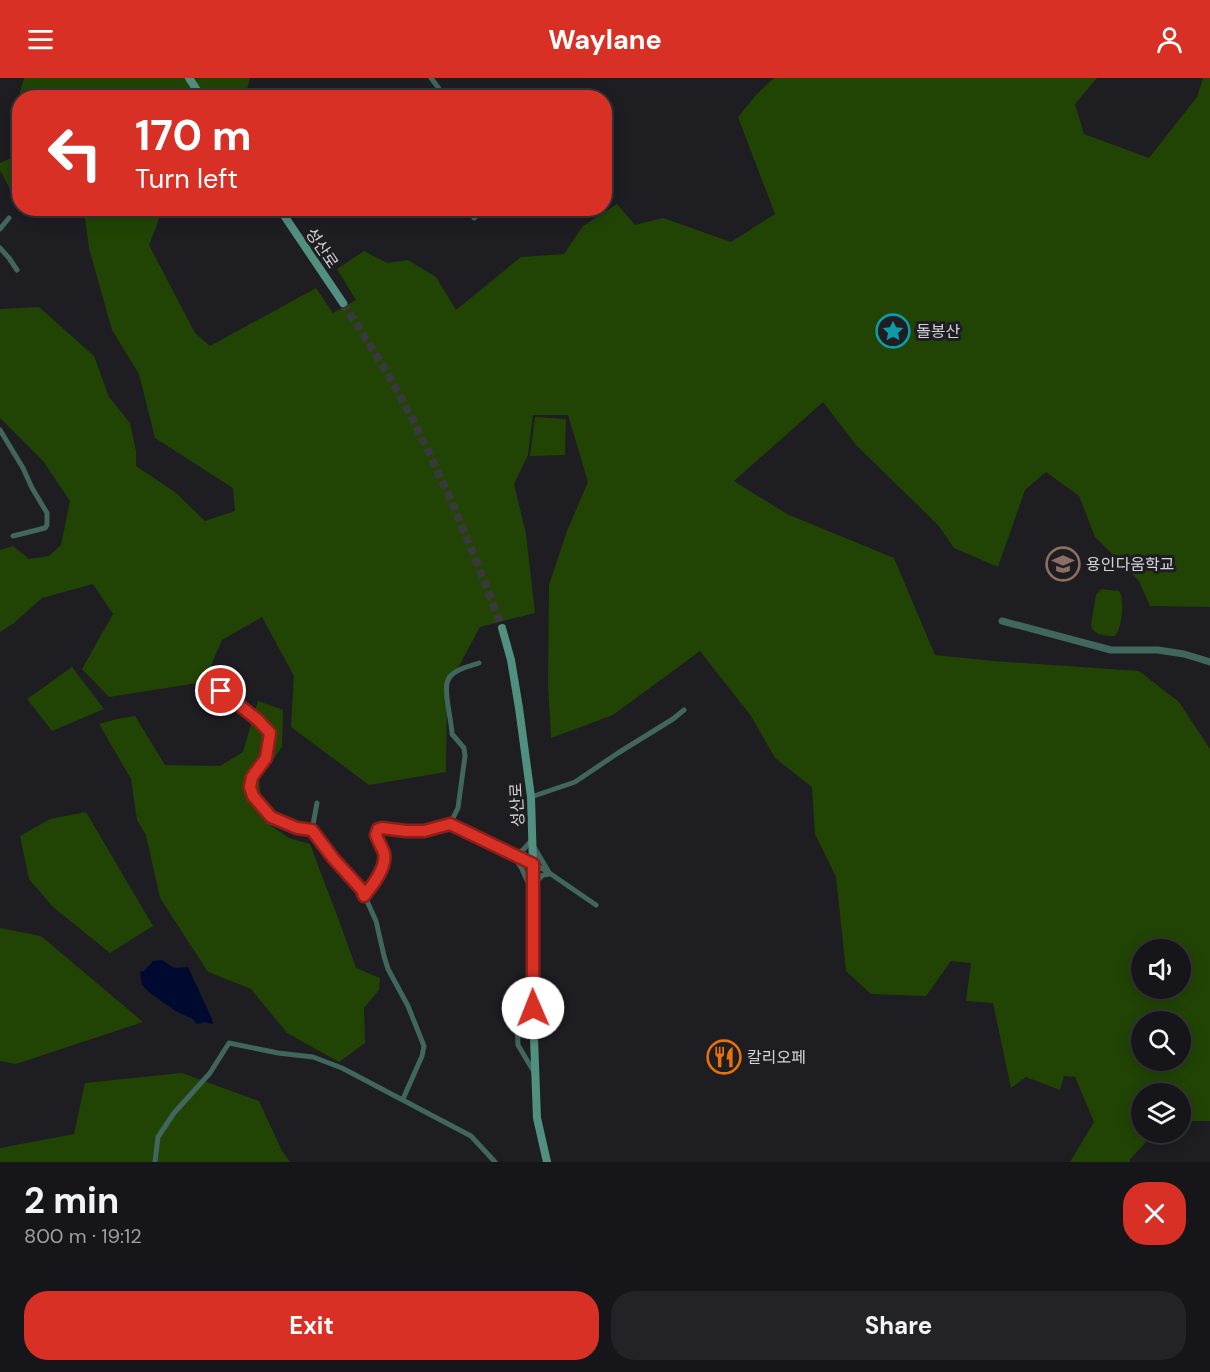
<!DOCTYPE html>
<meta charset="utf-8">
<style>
:root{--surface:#16161a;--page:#232327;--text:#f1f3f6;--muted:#9e9fa2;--line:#353539;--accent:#d93025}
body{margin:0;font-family:"DM Sans","Noto Sans KR",sans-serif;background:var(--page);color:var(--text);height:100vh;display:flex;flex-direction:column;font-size:22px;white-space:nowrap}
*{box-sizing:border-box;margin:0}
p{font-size:20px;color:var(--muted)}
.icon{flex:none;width:33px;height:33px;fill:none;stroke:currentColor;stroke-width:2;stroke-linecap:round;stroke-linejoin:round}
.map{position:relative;height:1084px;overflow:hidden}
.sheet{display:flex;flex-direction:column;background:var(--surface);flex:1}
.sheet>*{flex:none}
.guide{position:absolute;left:12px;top:12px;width:600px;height:126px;border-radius:24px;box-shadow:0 3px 15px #0003,0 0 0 2px var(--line);background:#d93025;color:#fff;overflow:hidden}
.buttons{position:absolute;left:1131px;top:861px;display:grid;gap:12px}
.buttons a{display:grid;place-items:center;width:60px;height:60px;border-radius:50%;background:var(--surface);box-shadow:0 3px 15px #0003,0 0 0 2px var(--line);font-size:30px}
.pin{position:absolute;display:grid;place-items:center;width:51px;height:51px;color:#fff;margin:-26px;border:3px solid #fff;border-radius:50%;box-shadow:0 2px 6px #0007}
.me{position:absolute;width:66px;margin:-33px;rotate:359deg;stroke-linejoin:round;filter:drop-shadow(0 0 4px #0008)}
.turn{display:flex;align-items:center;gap:21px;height:126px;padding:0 24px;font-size:27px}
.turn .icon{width:78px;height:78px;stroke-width:2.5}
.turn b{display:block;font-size:42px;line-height:51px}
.round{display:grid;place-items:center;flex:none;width:63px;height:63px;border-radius:24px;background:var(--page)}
.overview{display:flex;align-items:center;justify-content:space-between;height:102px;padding:0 24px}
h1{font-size:36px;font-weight:700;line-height:45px}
.cta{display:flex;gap:12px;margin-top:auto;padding:12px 24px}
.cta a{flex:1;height:69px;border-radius:24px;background:var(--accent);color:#fff;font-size:24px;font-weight:700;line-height:69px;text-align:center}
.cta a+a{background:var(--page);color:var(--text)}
header{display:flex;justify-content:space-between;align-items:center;height:78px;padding:0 24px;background:var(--accent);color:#fff;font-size:27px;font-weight:700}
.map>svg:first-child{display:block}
</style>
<header><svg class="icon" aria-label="menu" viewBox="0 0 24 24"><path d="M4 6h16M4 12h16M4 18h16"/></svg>Waylane<svg class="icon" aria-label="person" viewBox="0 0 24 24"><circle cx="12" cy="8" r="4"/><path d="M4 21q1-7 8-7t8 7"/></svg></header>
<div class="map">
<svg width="1210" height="1084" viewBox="0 0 1210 1084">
<rect width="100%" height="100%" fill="#1d1d22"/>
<!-- green -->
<path fill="#214405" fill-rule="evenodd" d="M24,0H250L245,19L20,20L19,112L10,111L0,92V85L14,79L15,32Z
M774,0H1097L1075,26L1084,56L1149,80L1197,19L1203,0H1210V529L1150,528L1139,503L1095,459L1079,418L1046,394L1025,412L998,489L954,470L938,447L856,367L823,324L734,403L787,436L894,480L935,577L994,583L1139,593L1179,624L1210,671V1043H1181L1180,1016H1142V1054L1155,1055L1130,1081V1084H1070L1094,1044L1075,999L1064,998L1060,1012L1026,999L1011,1010L993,925L966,923L971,885L951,883L926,918L871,916L846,893L836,799L815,756L812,709L775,680L751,638L700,573L613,637L551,660L548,605L549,507L567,453L588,404L568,337H533L528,377L514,406L526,456L535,535L480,549L447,610L446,694L369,707L291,649L294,598L262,539L222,562L204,604L109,619L82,591L113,536L93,506L42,520L14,545L0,554V472L13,468L29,481L49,478L61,467L70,423L43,383L0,340V231L39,229L94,278L109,319L130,345L136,373V388L175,414L205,443L235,433L233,410L155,360L139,296L112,252L89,170L84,133L79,131H163L149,167L195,255L210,268L316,210L333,235L356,222L337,191L364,173L387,185L408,182L436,199L456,232L521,179L564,176L583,148L617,126L635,147L663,140L731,164L775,136L738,39L756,17ZM1142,872H1180V910H1142ZM1142,944H1180V982H1142Z
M535,339L566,341L565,377L530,378Z
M1101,511L1119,513C1125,522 1122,550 1115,558C1106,558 1093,557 1091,547L1096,517Z
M72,589L104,631L52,653L27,621Z
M258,623L283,632L282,669L259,701L263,742L289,760L310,766L341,848L356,890L380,900L379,912L364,930L365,965L339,984L287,955L251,911L208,894L160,820L146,757L137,742L131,701L99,646L117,641L135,638L165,687L220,688L243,674Z
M86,734L153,848L110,875L53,829L29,801L20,758L50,741Z
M0,850L41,858L143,944L16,986L0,983Z
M182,995L259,1023L282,1073L290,1084H0V1070L74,1056L85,1005Z"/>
<!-- water -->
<path fill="#000a30" d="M162,882L174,890L188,889L212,941L213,946L205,944L197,946L193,941L177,934L150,915L142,907L140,894L144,893L153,883Z"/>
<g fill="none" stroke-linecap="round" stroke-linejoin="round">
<!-- secondary-tunnel -->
<path stroke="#38383d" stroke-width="8" stroke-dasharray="8 4" stroke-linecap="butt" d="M343,225C360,252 378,279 394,307C437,384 471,467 502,550"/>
<!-- minor -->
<path stroke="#40665d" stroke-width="5" d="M431,0L446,20
M474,140L486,130
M0,151L9,140
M0,170L9,180L17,192
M0,352L23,390L32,410L47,435V447L45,450L13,458
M221,613L258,642L270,655L266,680L252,699L250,709L253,718L271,739L297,750L312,752L323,768L362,812L376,843L384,878L388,891L408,928L424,968L422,978L403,1021
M531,719L575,704L618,675L673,641L684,632
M450,746L458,730L465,678L464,670L452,656C452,643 442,610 449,600C455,591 470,588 479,585
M312,752L317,725
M533,807L543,797L550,796L534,769
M531,811L521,789L512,777L523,772L532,762
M365,818C372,808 386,791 384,776C382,770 378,763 376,757L378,751L382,750L406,753H424L450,746L545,792L596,827
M532,907L516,915L518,967L534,994
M155,1084L158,1059L174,1035L210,995L229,965L278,975L313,979L342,990L471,1058L495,1084"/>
<!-- tertiary -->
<path stroke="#40665d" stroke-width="7" d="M1002,543L1111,572H1158L1184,576L1210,584"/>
<!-- secondary -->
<path stroke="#518f81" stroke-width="8" d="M189,0L202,20
M279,130L343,225
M502,550L511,582L519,630L531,719L533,786L532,907L537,1040L547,1084"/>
</g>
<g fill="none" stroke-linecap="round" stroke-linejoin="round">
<defs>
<path id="route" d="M221,613L258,642L270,655L266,680L252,699L250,709L253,718L271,739L297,750L312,752L333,780L362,812L364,818C373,807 387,789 384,775C382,769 378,763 376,757L378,751L382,750L406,753H424L450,746L533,786V930"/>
</defs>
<!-- route casing -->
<use href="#route" stroke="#8d1f18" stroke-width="15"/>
<!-- route -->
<use href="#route" stroke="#d93025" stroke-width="10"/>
</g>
<!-- icons -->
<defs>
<symbol id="sight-ring" viewBox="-11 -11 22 22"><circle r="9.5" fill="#1d1d22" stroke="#0f9aa8" stroke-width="1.5"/><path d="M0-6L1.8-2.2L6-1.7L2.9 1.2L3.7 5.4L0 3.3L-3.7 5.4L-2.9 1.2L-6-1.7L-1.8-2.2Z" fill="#0f9aa8"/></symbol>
<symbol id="school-ring" viewBox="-11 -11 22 22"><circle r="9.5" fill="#1d1d22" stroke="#8d6e63" stroke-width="1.5"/><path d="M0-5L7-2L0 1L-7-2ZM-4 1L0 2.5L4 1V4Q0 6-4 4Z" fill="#8d6e63"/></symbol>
<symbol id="restaurant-ring" viewBox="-11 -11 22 22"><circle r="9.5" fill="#1d1d22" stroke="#e8710a" stroke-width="1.5"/><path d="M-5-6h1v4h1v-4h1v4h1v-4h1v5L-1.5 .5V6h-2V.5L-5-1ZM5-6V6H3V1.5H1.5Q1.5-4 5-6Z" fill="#e8710a"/></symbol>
</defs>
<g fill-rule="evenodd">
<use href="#sight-ring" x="874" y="234" width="38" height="38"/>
<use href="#school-ring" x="1044" y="467" width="38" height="38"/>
<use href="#restaurant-ring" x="705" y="960" width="38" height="38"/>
</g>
<g text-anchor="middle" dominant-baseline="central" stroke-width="6" stroke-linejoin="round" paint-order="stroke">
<!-- street labels -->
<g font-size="16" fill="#d4d4d7" stroke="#1d1d22">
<text transform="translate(322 170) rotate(56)">성산로</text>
<text transform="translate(517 727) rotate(-93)">성산로</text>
</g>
<!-- poi labels -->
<g font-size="16" fill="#d4d4d7" stroke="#1d1d22" text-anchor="start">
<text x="916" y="253">돌봉산</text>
<text x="1086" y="486">용인다움학교</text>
<text x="747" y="979">칼리오페</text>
</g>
</g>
</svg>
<div class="buttons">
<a><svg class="icon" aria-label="sound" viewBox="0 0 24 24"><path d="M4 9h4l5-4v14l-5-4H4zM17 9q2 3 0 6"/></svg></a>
<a><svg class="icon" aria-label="search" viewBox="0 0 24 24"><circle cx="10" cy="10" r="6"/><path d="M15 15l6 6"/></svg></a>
<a><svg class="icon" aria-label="layers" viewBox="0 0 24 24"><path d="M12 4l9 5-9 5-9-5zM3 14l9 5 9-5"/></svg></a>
</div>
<div class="pin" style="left:221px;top:613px;background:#d93025"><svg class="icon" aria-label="arrive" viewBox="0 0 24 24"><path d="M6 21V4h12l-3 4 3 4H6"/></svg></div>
<svg class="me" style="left:533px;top:930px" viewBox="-20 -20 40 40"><circle r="19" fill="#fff"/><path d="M0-13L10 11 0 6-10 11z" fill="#d93025"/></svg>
<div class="guide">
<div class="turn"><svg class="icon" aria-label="left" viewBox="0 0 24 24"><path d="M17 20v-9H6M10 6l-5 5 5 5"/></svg><div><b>170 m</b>Turn left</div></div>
</div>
</div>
<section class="sheet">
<div class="overview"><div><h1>2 min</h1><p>800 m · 19:12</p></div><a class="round" style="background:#d93025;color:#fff"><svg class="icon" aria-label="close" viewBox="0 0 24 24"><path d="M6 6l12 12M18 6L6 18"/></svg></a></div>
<div class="cta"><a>Exit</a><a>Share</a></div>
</section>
